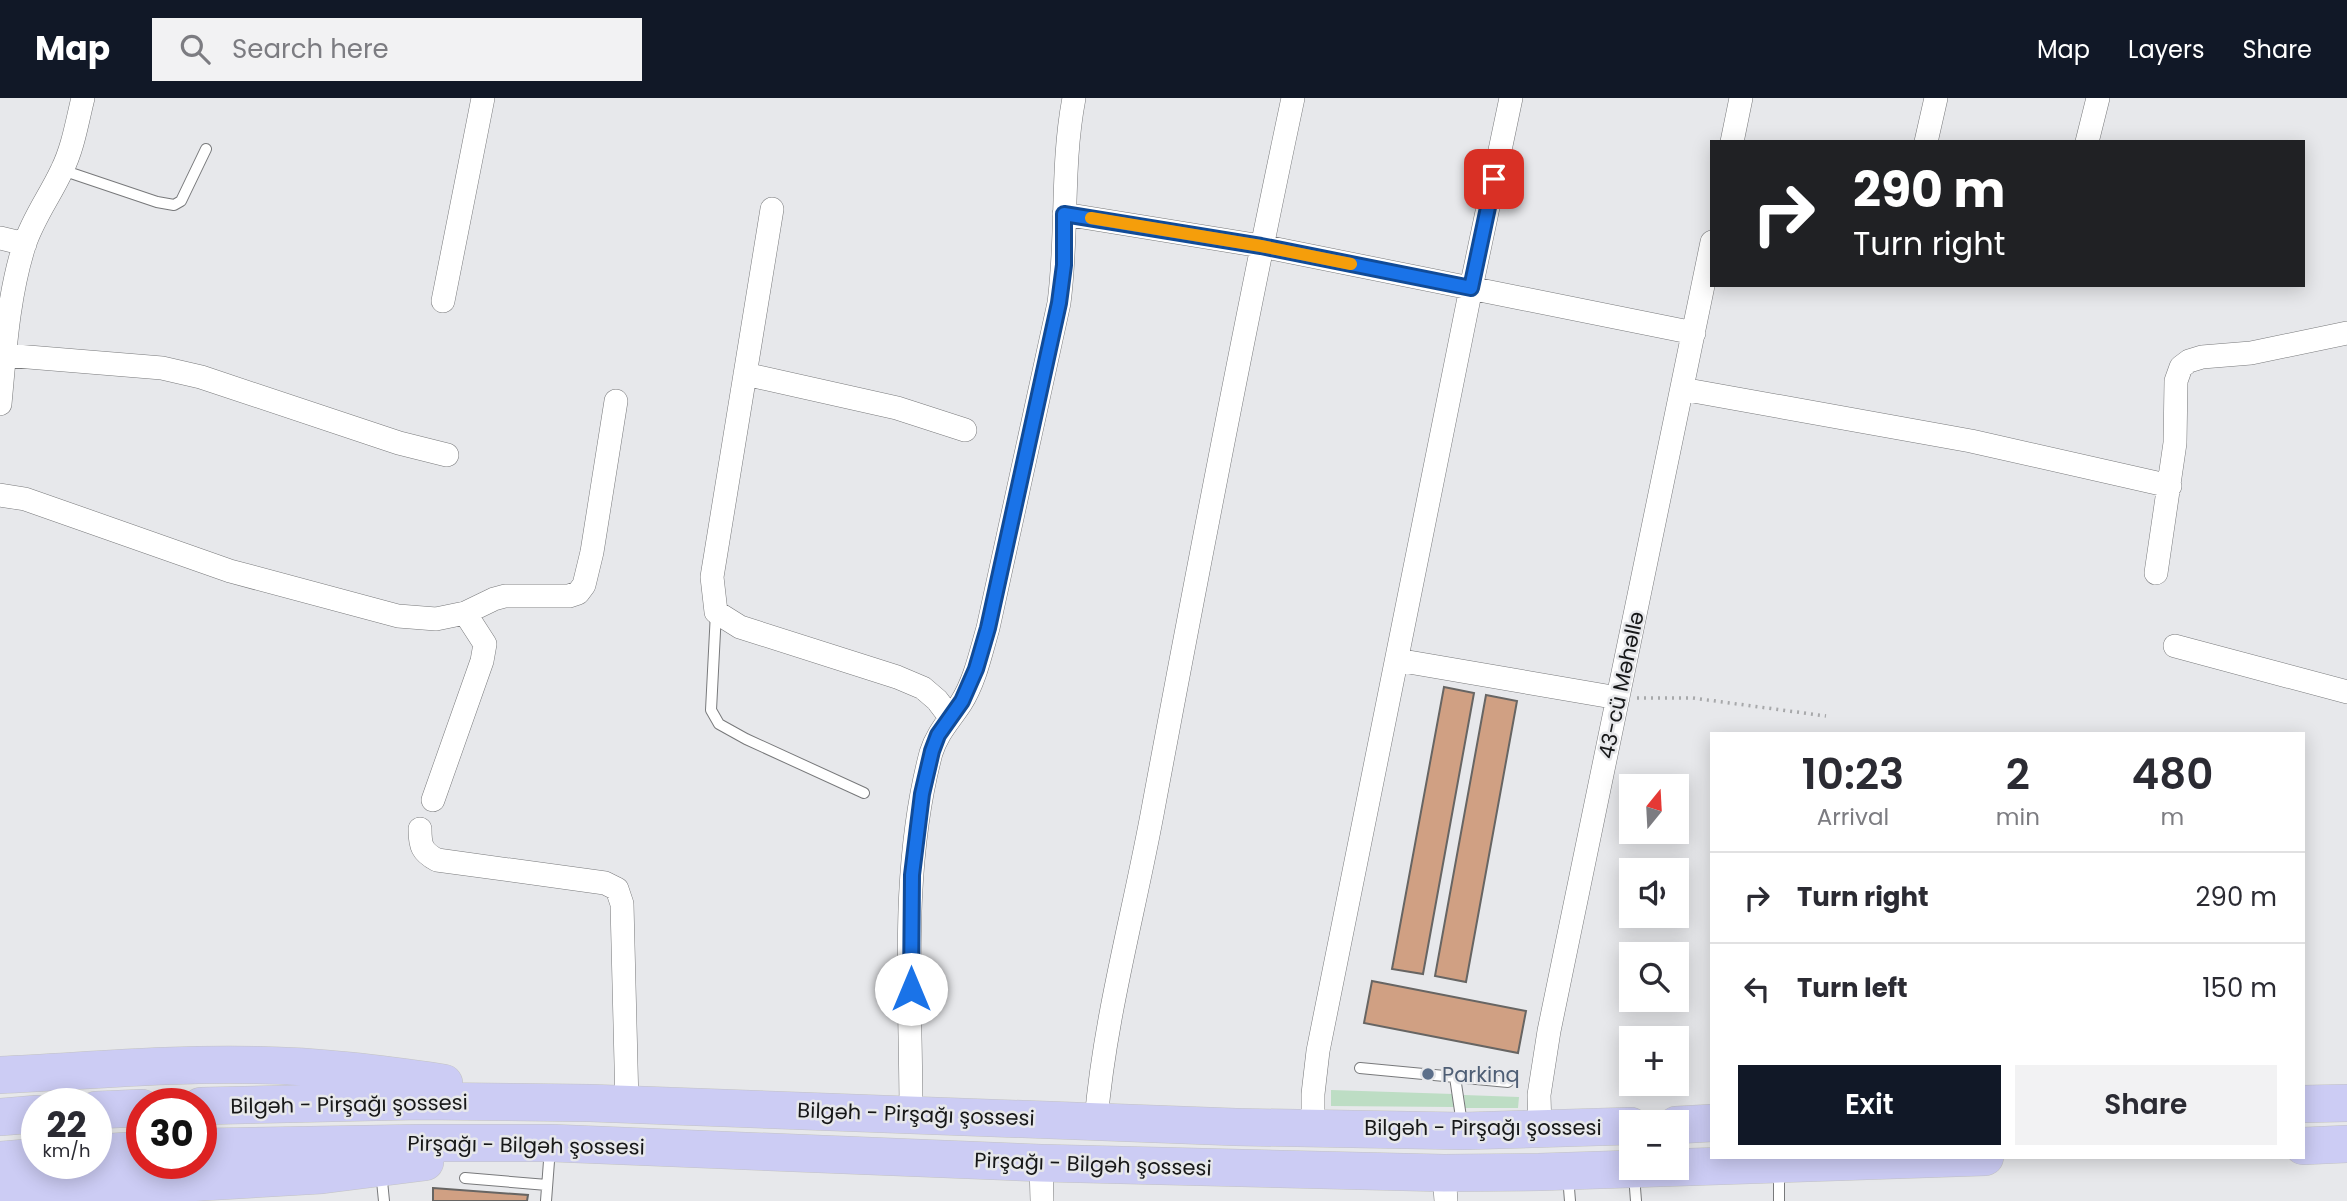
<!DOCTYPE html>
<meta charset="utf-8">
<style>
:root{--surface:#fff;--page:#f2f2f3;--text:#2b2b33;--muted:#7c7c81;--line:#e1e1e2;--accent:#111827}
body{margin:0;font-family:Poppins,sans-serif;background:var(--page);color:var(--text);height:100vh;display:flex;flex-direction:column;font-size:26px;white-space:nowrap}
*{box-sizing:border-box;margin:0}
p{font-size:23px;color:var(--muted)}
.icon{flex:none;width:38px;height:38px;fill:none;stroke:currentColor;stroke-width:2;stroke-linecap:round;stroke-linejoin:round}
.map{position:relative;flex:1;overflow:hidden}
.sheet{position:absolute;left:1710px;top:634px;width:595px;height:427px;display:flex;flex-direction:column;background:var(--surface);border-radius:0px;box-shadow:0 4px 18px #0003}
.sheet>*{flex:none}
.banner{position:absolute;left:1710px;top:42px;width:595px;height:147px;border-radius:0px;box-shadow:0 4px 18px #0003;background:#202124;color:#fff;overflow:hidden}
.needle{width:46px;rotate:18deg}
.tools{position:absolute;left:1619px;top:676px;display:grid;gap:14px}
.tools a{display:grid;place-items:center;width:70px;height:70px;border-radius:0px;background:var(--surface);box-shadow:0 4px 18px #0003;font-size:35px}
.speed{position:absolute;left:21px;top:990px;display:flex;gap:14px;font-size:35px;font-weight:700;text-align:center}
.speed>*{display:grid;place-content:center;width:91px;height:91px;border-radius:50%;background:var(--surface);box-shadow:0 4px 18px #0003;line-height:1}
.speed small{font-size:18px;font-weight:400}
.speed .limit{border:10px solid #d22;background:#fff;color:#111}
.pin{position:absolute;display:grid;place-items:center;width:60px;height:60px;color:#fff;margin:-30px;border-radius:14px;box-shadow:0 4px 10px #0006}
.me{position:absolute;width:77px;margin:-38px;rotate:0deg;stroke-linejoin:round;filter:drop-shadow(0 0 5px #0008)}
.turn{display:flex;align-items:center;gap:24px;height:147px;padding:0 28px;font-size:32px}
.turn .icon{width:91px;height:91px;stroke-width:2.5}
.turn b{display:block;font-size:49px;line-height:60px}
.eta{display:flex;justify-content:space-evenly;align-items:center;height:119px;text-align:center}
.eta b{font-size:42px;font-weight:600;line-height:49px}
.primary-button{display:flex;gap:14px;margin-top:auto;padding:14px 28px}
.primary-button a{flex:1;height:80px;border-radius:0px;background:var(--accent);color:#fff;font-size:28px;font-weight:600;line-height:80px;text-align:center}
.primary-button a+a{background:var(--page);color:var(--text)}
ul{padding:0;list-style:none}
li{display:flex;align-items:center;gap:21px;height:91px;padding:0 28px;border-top:2px solid var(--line)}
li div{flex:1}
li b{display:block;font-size:26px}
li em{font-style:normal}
header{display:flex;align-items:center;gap:42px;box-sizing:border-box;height:98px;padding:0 35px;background:var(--accent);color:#fff}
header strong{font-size:33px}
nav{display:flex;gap:38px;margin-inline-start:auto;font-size:24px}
.search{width:490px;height:63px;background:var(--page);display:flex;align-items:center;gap:18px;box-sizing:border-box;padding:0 24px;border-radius:0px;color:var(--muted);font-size:26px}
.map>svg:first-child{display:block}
</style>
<header>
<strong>Map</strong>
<div class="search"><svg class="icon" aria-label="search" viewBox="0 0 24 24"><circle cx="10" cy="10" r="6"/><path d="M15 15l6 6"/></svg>Search here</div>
<nav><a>Map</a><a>Layers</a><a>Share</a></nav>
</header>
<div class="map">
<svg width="2347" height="1103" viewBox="0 0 2347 1103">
<rect width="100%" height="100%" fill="#e7e8eb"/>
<!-- green -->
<path fill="#bdddc4" d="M1331,992L1453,996L1454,1009L1331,1008Z
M1464,997L1519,999L1518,1010H1465Z"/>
<!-- building -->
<path fill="#d0a083" stroke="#676563" stroke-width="2" d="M1444,589L1474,595L1423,876L1392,871Z
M1486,597L1517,603L1466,884L1435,878Z
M1372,883L1526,913L1518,955L1364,925Z
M433,1090L528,1097L527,1103H433Z"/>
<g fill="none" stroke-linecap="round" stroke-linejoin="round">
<defs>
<path id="service" d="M62,72L157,104L174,107L181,103L206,51
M716,514L711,612L719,626L746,641L864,695
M1360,970L1508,984
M1455,979L1462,1026
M381,1073L384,1103
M1634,1077L1636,1103
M1568,1078L1570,1103
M465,1080L547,1087
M546,1103L550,1050
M1779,1103V1072"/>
<path id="minor" d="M1732,44L1741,0
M1926,44L1936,0
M2087,44L2098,0
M772,111L712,479L716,514L740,529L897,579L923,590L937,602L950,619
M1064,116L1261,148L1694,235
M0,140L25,146
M443,203L483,0
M4,257L162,270L201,279L399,345L447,357
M745,276L897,310L965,332
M1682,291L1971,343L2170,388
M0,306C5,253 8,199 24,148C33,120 50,98 62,72C73,50 77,24 83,0
M0,397L25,401L230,473L398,518L436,521L465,515L494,501L505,498H569L578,495L584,487L592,454L616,303
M2156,475L2175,345L2176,283L2181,269L2189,263L2202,259L2251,255L2347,235
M2175,548L2347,594
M1397,562L1618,600
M433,702L482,563L485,546L465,515
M420,731C420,748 422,754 437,762L605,785L617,791L622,806L627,1006
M911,1016C911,897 900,772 931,655C937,635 950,622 961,605C975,583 981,554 988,530L1059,205C1068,137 1061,68 1074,0
M1096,1023C1105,916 1135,812 1154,706C1198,470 1243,235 1293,0
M1313,1029V996L1318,953L1471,190L1511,0
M1540,1031L1539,997L1549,933L1712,144
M1041,1065L1042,1103
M1444,1075L1446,1103"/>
<path id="trunk" d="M0,977C86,973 171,965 257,967C320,968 382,976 444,985
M2303,1006L2347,1005
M201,1008L420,1003L590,1005L1236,1029L1463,1033L1631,1028
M96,1012L142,1010
M0,1019L37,1016
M1676,1027L1712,1025
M2303,1048L2347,1046
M201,1049L423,1045H551L1041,1065L1444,1075L1539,1074L1985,1059
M96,1055L142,1052
M0,1062L37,1059
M0,1096L322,1077L425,1064"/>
</defs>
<!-- service casing -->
<use href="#service" stroke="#78797b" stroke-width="12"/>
<!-- minor casing -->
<use href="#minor" stroke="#78797b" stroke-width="24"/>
<!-- trunk casing -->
<use href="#trunk" stroke="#c3c3c3" stroke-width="38"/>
<!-- path -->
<path stroke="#a7a8aa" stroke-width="3.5" stroke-dasharray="2 5" stroke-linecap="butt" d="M1637,600H1693L1826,618"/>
<!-- service -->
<use href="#service" stroke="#fff" stroke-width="10"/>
<!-- minor -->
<use href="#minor" stroke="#fff" stroke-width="23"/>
<!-- trunk -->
<use href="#trunk" stroke="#ccccf4" stroke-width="37"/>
</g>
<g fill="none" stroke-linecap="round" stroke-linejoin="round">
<defs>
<path id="route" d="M911,891L912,777L922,696L932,653L938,637L962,603L976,571L988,530L1059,205L1064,167V116L1261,148L1471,190L1494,81"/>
</defs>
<!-- route casing -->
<use href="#route" stroke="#114b97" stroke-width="18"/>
<!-- route -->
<use href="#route" stroke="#1a73e8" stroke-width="12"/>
<!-- slow -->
<path stroke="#f59e0b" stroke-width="12" d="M1091,120L1261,148L1351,166"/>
</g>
<!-- markers -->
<circle fill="#5c6f8a" stroke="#e7e8eb" stroke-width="2.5" cx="1428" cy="976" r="7"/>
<g text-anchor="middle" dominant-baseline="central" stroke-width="5" stroke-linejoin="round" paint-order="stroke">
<!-- street labels -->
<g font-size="21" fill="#171819" stroke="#e7e8eb">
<text transform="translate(1621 587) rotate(-78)">43-cü Məhəllə</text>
<text transform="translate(349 1006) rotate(-1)">Bilgəh - Pirşağı şossesi</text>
<text transform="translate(916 1016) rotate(2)">Bilgəh - Pirşağı şossesi</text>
<text x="1483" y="1029">Bilgəh - Pirşağı şossesi</text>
<text transform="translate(526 1047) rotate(1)">Pirşağı - Bilgəh şossesi</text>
<text transform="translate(1093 1066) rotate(2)">Pirşağı - Bilgəh şossesi</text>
</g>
<!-- service labels -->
<g font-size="21" fill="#4e5e75" stroke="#e7e8eb" text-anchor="start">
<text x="1442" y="976">Parkinq</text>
</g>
</g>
</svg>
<div class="tools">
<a><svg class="needle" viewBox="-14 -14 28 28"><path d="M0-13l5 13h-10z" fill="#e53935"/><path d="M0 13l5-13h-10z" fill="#7c7c81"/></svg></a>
<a><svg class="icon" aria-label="sound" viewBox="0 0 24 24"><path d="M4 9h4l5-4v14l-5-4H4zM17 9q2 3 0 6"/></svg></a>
<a><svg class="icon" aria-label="search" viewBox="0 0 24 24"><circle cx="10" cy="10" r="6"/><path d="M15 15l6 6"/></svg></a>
<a>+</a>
<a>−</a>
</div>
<div class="speed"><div>22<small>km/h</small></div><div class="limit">30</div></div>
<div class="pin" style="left:1494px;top:81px;background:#d93025"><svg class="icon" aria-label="arrive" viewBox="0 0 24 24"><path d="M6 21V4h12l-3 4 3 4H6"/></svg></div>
<svg class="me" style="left:911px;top:891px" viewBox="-20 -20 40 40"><circle r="19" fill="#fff"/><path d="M0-13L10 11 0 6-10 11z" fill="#1a73e8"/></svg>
<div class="banner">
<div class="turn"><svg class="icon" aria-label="right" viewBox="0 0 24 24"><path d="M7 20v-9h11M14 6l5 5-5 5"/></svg><div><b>290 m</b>Turn right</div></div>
</div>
<section class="sheet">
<div class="eta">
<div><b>10:23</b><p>Arrival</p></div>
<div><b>2</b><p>min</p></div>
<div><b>480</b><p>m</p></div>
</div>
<ul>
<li><svg class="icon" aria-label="right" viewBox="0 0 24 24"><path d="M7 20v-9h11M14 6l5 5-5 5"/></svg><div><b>Turn right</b></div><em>290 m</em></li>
<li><svg class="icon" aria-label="left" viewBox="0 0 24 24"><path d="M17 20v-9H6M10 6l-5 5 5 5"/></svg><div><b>Turn left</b></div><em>150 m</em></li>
</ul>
<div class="primary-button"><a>Exit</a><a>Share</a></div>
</section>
</div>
